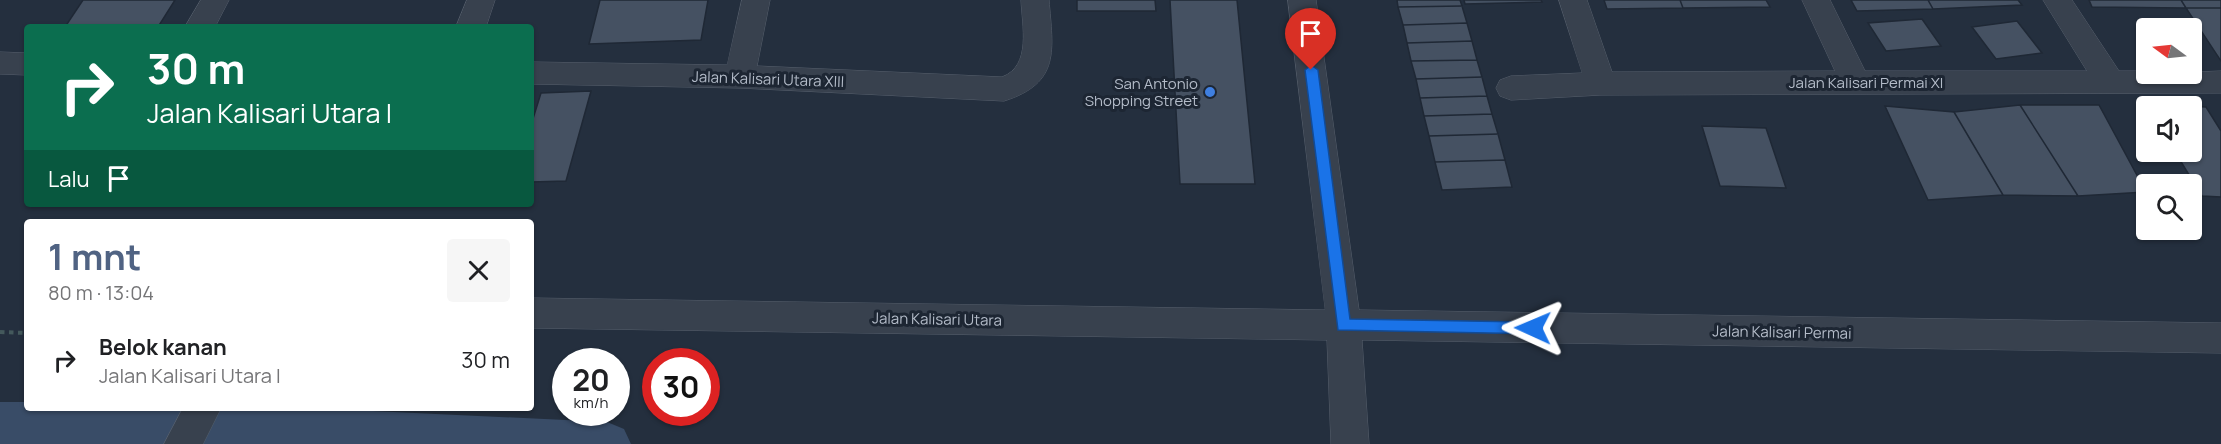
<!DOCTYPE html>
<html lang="id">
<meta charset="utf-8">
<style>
:root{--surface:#fff;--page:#f6f6f6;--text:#202124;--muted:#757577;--accent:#506383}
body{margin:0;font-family:Manrope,sans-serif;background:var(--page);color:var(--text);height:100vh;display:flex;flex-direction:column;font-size:22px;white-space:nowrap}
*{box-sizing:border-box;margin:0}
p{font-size:20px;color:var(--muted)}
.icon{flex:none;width:33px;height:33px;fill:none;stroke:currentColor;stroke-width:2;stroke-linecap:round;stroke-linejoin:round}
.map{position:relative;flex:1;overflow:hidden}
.sheet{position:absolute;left:24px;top:219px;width:510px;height:192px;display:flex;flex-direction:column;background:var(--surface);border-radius:6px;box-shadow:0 2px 4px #0004}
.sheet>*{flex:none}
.banner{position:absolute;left:24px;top:24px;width:510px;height:183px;border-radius:6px;box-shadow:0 2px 4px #0004;background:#0b6e4f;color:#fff;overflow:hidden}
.needle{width:39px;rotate:285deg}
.tools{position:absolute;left:2136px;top:18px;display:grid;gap:12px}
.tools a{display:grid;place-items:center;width:66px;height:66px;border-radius:6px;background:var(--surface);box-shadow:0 2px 4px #0004;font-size:30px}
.speed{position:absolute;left:552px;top:348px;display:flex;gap:12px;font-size:30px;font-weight:700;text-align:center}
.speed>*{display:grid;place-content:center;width:78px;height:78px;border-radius:50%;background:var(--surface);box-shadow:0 2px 4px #0004;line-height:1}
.speed small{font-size:15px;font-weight:400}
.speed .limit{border:9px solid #d22;background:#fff;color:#111}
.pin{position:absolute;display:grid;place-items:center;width:51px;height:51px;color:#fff;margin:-62px -26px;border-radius:50% 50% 50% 0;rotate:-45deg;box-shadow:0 0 6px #0007}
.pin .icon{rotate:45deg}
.me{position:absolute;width:66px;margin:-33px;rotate:271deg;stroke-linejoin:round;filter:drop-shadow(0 0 4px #0008)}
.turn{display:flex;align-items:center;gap:21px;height:126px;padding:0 24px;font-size:27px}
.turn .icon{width:78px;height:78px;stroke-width:2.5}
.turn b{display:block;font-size:42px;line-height:51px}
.then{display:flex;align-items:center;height:57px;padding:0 24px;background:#0003;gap:12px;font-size:22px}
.round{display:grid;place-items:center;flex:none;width:63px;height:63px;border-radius:6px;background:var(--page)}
.summary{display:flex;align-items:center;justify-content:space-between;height:102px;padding:0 24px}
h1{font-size:36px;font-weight:700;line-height:45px;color:var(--accent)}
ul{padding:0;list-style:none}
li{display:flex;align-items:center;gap:18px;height:78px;padding:0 24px}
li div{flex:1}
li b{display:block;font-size:22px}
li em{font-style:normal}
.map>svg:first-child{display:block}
</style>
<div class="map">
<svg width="2221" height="444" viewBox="0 0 2221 444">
<rect width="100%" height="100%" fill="#242f3e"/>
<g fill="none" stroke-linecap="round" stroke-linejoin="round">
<!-- canal -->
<path fill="#394c67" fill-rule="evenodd" d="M0,402H27V408H309L607,422L624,429L631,444H0Z"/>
</g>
<!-- building -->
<path fill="#455162" stroke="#1f2835" stroke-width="1.5" d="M83,0H175L158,27H65Z
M600,0H708L701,40L589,44Z
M1077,0H1155L1156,11H1077Z
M1170,0H1237L1255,184H1180Z
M1397,0H1460L1462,6L1398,7Z
M1464,0H1541L1542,2L1465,4Z
M1604,0H1680L1683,8L1607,9Z
M1680,0H1766L1770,7L1683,8Z
M1851,0H1928L1933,9L1857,11Z
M1928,0H2018L2022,5L1933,9Z
M2089,0H2181L2186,8L2092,7Z
M2181,0H2221V8H2186Z
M1462,6L1467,23L1403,25L1398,7Z
M2186,8H2221V61Z
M1922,19L1941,46L1886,51L1868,23Z
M2017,21L2042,53L1996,59L1972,27Z
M1467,23L1472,41L1407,43L1403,25Z
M1472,41L1477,60L1411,61L1407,43Z
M1477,60L1482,77L1416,79L1411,61Z
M1482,77L1487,96L1420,98L1416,79Z
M591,91L566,181L531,182V125L541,93Z
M1487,96L1492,114L1424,116L1420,98Z
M2146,104L2206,107L2221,131V197L2202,196L2175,152H2192V106H2147Z
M2020,105L2078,196L2003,195L1954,112Z
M2020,105H2099L2146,192L2078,196Z
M1885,106L1954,112L2003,195L1928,200Z
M1492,114L1498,134L1429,136L1424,116Z
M1702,126L1766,128L1786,188L1720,186Z
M1498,134L1505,160L1435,162L1429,136Z
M1505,160L1512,187L1442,190L1435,162Z"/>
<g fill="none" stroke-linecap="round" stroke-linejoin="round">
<defs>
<path id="street" d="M201,0H229L215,27H185Z
M467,0H495L486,27H456Z
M742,0H770L757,66L1002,77C1032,66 1022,25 1021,0H1049C1053,50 1061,83 1004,101L740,88L531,84V62L727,65Z
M1288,0H1316L1359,310L2221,323V353L1362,340L1369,444H1331L1327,340L531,328V298L1325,310Z
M1559,0H1587L1612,72L1835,71L1802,0H1830L1865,71H2087L2043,0H2072L2119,71H2146V74L2221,71V93L1601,95L1511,100L1500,96L1496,88L1500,80L1511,76L1582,73Z
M0,52L27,53V75L0,74Z
M183,408H221L203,444H164Z"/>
</defs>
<!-- street casing -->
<use href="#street" stroke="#565f6c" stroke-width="1"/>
<!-- path -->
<path stroke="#44595c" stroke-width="4" stroke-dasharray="4.5 4.5" stroke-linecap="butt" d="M0,332L27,333"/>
<!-- street -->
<use href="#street" fill="#38414e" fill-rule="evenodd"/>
</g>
<!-- route -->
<path fill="#1a73e8" stroke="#114b97" stroke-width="1.5" d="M1311,65L1318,70L1350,319L1533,322L1538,324L1541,328L1538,332L1533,334L1338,330L1305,70Z"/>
<!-- markers -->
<circle fill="#3f7fe0" stroke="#1d2633" stroke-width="2" cx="1210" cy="92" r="6"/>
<g text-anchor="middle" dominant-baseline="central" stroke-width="6" stroke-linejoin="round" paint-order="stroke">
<!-- street labels -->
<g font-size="15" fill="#b4bcc9" stroke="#1d2633">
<text transform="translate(768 79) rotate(2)">Jalan Kalisari Utara XIII</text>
<text x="1866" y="82">Jalan Kalisari Permai XI</text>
<text transform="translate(937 319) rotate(1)">Jalan Kalisari Utara</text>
<text transform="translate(1782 332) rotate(1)">Jalan Kalisari Permai</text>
</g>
<!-- poi labels -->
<g font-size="15" fill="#b4bcc9" stroke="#1d2633" text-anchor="end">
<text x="1198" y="83">San Antonio<tspan x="1198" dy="17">Shopping Street</tspan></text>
</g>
</g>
</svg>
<div class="tools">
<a><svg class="needle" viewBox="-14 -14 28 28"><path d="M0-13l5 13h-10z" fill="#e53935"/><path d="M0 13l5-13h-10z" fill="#757577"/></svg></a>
<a><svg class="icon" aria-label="sound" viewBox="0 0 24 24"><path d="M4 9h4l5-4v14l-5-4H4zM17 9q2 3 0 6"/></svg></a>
<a><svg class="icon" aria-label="search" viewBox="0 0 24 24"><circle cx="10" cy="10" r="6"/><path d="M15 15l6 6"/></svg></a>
</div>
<div class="speed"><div>20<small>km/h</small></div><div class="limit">30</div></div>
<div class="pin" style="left:1311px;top:70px;background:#d93025"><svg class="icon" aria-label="arrive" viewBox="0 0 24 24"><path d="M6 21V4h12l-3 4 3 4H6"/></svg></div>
<svg class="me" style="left:1533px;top:328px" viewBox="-20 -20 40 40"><path d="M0-17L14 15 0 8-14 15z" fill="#1a73e8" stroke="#fff" stroke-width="4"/></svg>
<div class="banner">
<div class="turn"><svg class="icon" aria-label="right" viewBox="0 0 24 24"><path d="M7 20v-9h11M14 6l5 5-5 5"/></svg><div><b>30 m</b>Jalan Kalisari Utara I</div></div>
<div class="then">Lalu<svg class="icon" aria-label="arrive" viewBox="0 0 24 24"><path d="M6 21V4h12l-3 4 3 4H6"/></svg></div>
</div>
<section class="sheet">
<div class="summary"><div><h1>1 mnt</h1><p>80 m · 13:04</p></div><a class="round"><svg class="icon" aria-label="close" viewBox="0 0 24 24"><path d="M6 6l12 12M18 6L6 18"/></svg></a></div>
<ul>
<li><svg class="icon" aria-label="right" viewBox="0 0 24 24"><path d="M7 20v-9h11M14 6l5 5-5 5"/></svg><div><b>Belok kanan</b><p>Jalan Kalisari Utara I</p></div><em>30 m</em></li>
</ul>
</section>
</div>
